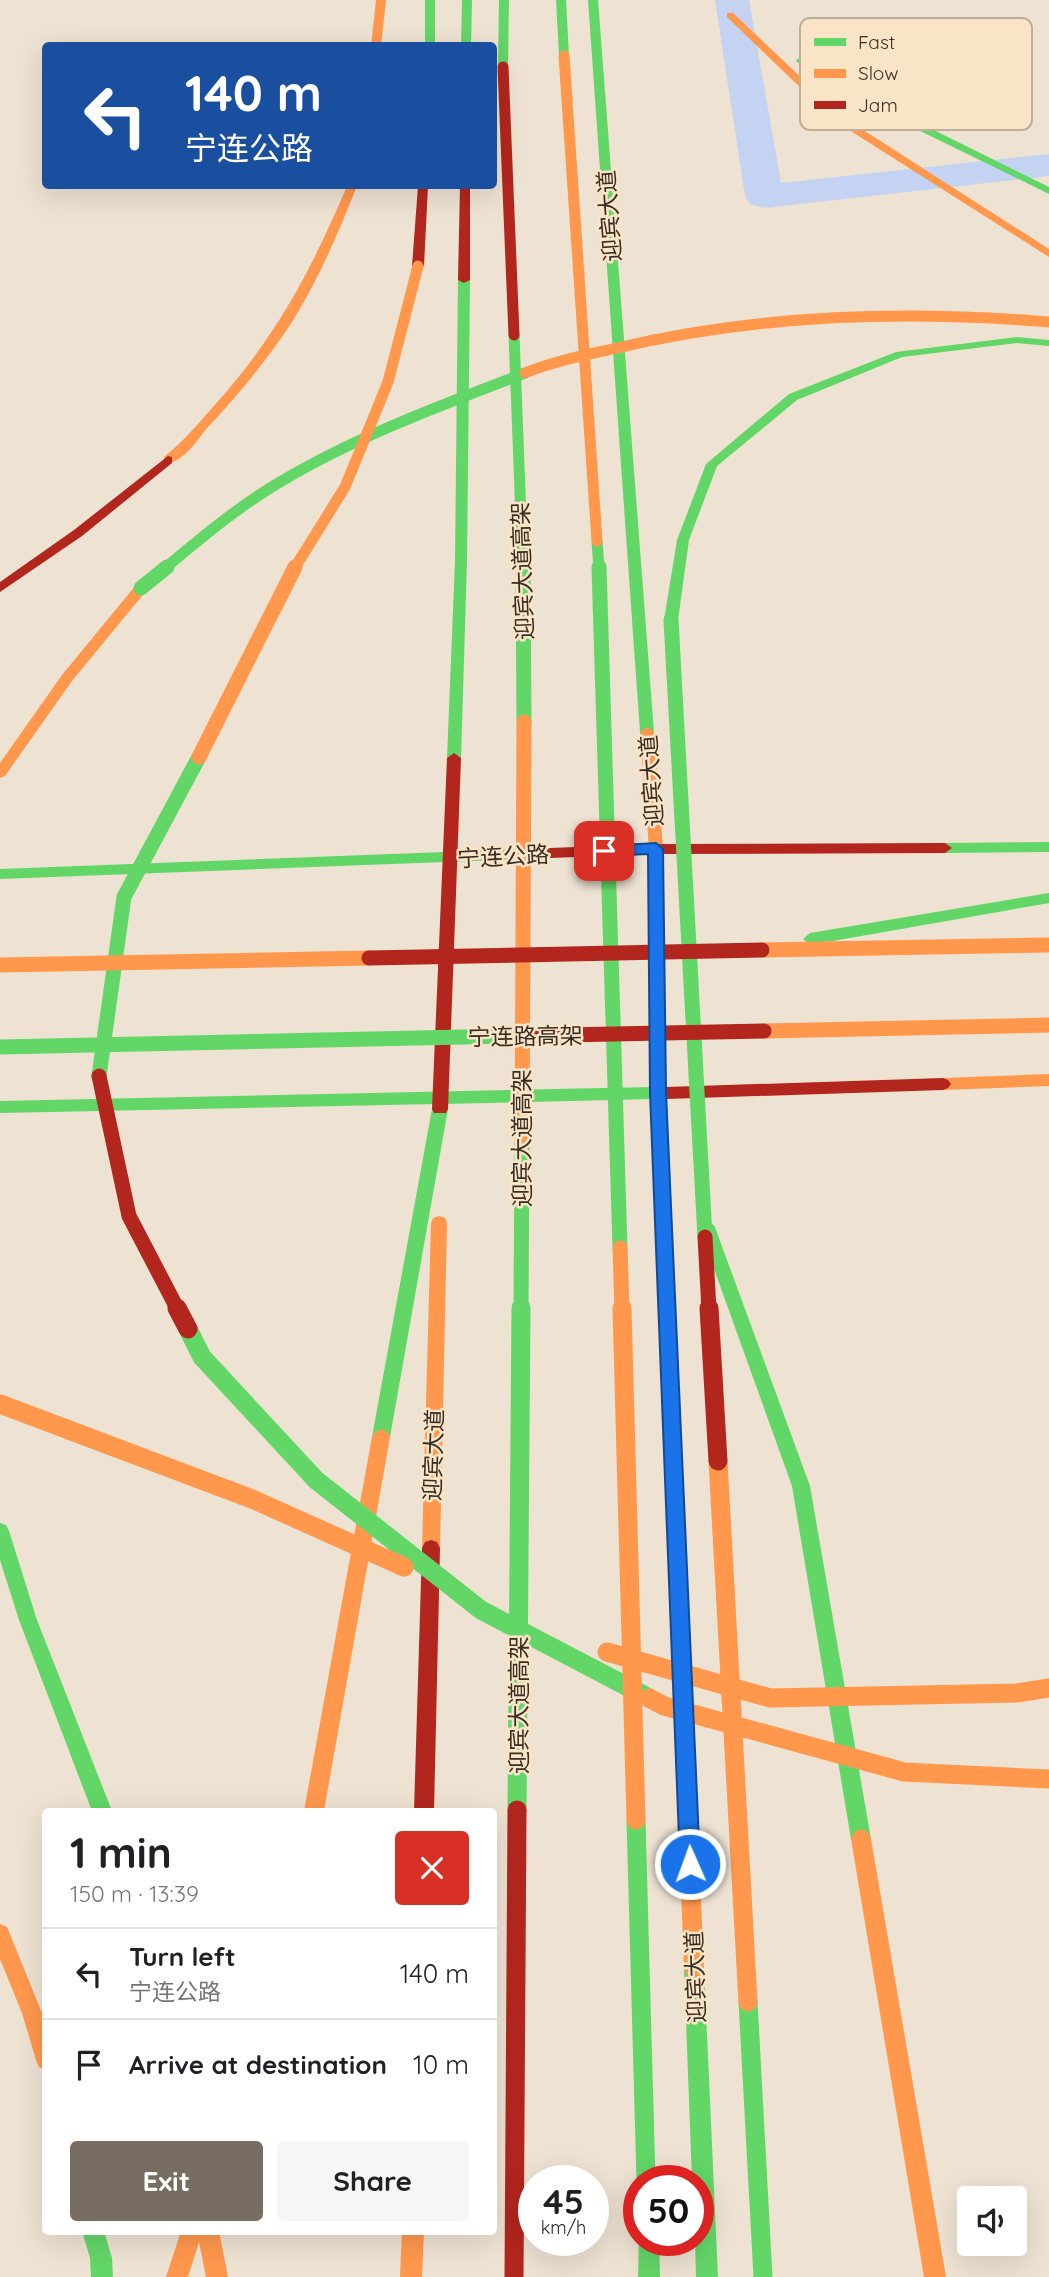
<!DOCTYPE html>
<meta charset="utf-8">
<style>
:root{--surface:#fff;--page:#f6f6f6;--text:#202124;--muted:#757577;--line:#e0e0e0;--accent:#776e61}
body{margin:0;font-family:Quicksand,"Noto Sans SC",sans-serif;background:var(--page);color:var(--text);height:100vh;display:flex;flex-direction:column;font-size:26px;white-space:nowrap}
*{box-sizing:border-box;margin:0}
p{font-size:23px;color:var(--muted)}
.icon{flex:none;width:38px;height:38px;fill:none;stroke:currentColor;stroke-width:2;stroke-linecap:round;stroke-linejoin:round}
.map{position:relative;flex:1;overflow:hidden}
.panel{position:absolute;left:42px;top:1808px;width:455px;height:427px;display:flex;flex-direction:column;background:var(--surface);border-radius:7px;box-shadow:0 7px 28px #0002}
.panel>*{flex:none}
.guide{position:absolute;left:42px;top:42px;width:455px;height:147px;border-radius:7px;box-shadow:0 7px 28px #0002;background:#1a4fa0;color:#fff;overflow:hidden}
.controls{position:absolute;left:957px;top:2186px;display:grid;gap:14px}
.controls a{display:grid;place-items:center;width:70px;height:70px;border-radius:7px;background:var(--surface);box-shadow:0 7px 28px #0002;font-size:35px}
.speed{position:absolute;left:518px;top:2165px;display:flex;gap:14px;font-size:35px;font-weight:700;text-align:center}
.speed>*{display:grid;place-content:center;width:91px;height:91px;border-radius:50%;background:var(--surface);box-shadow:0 7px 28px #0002;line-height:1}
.speed small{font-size:18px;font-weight:400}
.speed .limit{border:10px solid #d22;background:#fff;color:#111}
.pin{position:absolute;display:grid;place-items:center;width:60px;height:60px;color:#fff;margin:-30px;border-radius:14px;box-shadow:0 4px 10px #0006}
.me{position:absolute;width:77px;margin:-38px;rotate:358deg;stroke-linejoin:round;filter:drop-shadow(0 0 5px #0008)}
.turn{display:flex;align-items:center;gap:24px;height:147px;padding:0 28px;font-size:32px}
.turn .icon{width:91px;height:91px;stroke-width:2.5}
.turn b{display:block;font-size:49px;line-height:60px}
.round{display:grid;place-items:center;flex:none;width:74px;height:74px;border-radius:7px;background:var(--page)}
.overview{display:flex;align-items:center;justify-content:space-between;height:119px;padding:0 28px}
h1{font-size:42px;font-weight:700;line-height:52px}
.primary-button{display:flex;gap:14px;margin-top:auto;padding:14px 28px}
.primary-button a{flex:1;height:80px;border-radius:7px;background:var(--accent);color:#fff;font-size:28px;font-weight:700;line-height:80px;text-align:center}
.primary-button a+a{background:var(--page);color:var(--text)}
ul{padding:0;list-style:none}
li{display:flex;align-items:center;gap:21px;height:91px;padding:0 28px;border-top:2px solid var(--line)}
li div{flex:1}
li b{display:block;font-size:26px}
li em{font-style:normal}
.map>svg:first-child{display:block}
</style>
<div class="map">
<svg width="1049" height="2277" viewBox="0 0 1049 2277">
<rect width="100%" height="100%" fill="#eee2d2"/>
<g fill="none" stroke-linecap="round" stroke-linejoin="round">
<!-- canal -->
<path fill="#c4d3f2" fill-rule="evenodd" d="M715,0H749L781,183L1049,154V176L764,208L750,204L745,196Z"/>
<!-- fast -->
<path fill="#63d668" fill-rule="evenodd" d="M425,0H435V46H425Z
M462,0H472L471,46H461Z
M499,0H509L508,67L503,70L498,67Z
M556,0H566L569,56L564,59L559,56Z
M588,0H598L654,732L647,737L640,732Z
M801,57L871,99L1049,187V194L863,103L797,62L796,60Z
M464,277L470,280L467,561L461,758L454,763L447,758L455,561L458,280Z
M1017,337L1049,340V346L1017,343L902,357L797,400L717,466L689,540L678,620L676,623H666L664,620L677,540L706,464L789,394L896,352Z
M1049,842V852L945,853L938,848L945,843Z
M550,848L557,853L550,858L0,879V869Z
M1049,893V903L810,945L803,939L810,933Z
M658,1055L666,1061L667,1087L674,1093L667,1099L690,1648L688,1654L681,1657L674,1654L672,1648L652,1099L443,1104L448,1109L390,1437L387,1442L381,1445L375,1442L372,1437L432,1109L436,1104L0,1113V1101L651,1087L650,1061Z
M708,1223L714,1225L716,1230L810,1486L871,1839L868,1846L861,1849L854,1846L851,1839L792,1486L700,1230L702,1225Z
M0,1523L6,1525L9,1531L37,1620L112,1811H92L19,1620L0,1560Z
M694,1958L701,1961L704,1968L718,2277H696L695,2240H698V2180H692L684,1968L687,1961Z
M82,2231H104L112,2258L113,2277H91L90,2258Z
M639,2236V2240H659L660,2277H638Z"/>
<!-- slow -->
<path fill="#ff974d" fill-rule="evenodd" d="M376,0H386L381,46H371Z
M727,13H733L843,117L1049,249V257L835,121L727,17Z
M347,186H357C337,236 316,286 286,331C263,365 236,397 208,427C198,439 181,466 164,463V457C182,443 197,425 213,407C276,337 310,273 347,186Z
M141,584L146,585V591L72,681L5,776L0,778V763L62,675L136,585Z
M647,727L654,732L663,849L666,1061L658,1067L650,1061L649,849L640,732Z
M1049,1074V1086L943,1090L938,1088L935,1084L938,1080L943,1078Z
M439,1216L445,1218L447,1223L440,1548L437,1554L431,1556L425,1554L422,1548L431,1223L433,1218Z
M381,1429L387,1432L390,1437L324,1811H304L372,1437L375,1432Z
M681,1639L688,1642L690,1648L704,1968L701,1975L694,1978L687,1975L684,1968L672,1648L674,1642Z
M861,1829L868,1832L871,1839L946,2277H924L851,1839L854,1832Z
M0,1924L7,1927L42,2013L46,2024V2070L39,2067L36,2060L22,2013L0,1959Z
M181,2231H219L228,2277H206L199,2242L188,2277H166Z
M402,2231H424L422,2277H400Z"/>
<!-- jam -->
<path fill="#b3261e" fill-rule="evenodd" d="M418,186H428L424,266L418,269L412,266Z
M460,186H470V280L464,283L458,280Z
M168,456L172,457V463L82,536L0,592V582L74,530Z
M454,753L461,758L448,1109L446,1113H434L432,1109L447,758Z
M945,843L952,848L945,853L656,854L550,858L543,853L550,848L656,844Z
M943,1078L948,1080L951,1084L948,1088L943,1090L666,1099L661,1097L658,1093L661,1089L666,1087Z
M431,1540L437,1542L440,1548L434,1811H414L422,1548L425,1542Z"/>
<!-- fast-bridge-far2 -->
<path stroke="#63d668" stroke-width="11" d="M514,335L523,569
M597,541L599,569
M164,569C201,538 239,506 280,482C357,436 442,405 525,373"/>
<!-- fast-bridge-far1 -->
<path stroke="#63d668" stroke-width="15" d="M523,567L524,722
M599,567L620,1248
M141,588L167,567
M671,620L705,1237
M0,1047L513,1036
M99,1076L124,897L199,757
M521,1310L522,1143"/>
<!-- fast-bridge -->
<path stroke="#63d668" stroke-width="19" d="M188,1329L202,1357L316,1480L481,1610L649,1698
M517,1810L521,1308
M636,1820L646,2180
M748,2002L763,2277"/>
<!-- slow-bridge-far2 -->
<path stroke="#ff974d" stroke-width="11" d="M564,56L597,541
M525,373C554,361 586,355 617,348C759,314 904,310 1049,322
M294,569L345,487L388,382L418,266"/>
<!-- slow-bridge-far1 -->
<path stroke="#ff974d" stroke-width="15" d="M199,757L295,567
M762,950L1049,945
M0,965L369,958
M764,1031L1049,1025
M522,1143L524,722
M620,1248L622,1310"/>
<!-- slow-bridge -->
<path stroke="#ff974d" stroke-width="19" d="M622,1308L636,1820
M0,1404L252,1499L404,1567
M718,1461L748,2002
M607,1652L770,1698L1017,1693L1049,1688
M649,1698L664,1706L904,1772L1049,1779"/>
<!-- jam-bridge-far2 -->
<path stroke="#b3261e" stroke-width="11" d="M503,67L514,335"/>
<!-- jam-bridge-far1 -->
<path stroke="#b3261e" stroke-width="15" d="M369,958L762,950
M513,1036L764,1031
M99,1076L129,1216L178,1310
M705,1237L709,1310"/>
<!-- jam-bridge -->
<path stroke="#b3261e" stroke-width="19" d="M177,1308L188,1329
M709,1308L718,1461
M514,2277L517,1810"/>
</g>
<!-- route -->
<path fill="#1a73e8" stroke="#114b97" stroke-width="2" d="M656,843L663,849L666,1093L700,1864L697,1871L690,1874L683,1871L680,1864L650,1093L648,854L604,856L597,851L604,846Z"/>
<g text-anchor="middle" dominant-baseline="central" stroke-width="5" stroke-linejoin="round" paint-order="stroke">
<!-- street labels -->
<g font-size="23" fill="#372f24" stroke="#f9e4c7">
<text transform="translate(609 216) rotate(-94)">迎宾大道</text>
<text transform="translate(522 571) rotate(-92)">迎宾大道高架</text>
<text transform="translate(651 781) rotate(-94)">迎宾大道</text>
<text transform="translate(503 856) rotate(-3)">宁连公路</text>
<text transform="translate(525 1036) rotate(-1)">宁连路高架</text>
<text transform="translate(521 1138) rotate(-90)">迎宾大道高架</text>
<text transform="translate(433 1455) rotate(-88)">迎宾大道</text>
<text transform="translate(518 1705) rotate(-90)">迎宾大道高架</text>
<text transform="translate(695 1977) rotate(-92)">迎宾大道</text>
</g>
</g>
<!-- legend -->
<rect x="800" y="18" width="232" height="112" rx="10" fill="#f9e4c7" stroke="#bfae96" stroke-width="2"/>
<rect x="814" y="38" width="32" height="8" fill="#63d668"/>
<rect x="814" y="69" width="32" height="9" fill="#ff974d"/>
<rect x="814" y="101" width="32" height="8" fill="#b3261e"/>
<g font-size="19" fill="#372f24">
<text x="858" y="49">Fast</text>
<text x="858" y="80">Slow</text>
<text x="858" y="112">Jam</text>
</g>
</svg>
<div class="controls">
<a><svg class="icon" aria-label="sound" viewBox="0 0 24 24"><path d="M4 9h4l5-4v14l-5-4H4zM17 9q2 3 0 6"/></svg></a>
</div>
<div class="speed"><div>45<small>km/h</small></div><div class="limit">50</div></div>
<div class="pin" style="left:604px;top:851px;background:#d93025"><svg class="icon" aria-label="arrive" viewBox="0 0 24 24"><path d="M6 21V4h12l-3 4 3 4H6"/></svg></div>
<svg class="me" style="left:690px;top:1864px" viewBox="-20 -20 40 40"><circle r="17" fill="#1a73e8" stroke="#fff" stroke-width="3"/><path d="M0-11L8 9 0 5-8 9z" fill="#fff"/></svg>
<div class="guide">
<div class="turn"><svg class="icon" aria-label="left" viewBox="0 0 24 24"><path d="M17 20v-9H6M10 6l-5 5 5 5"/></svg><div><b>140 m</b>宁连公路</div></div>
</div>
<section class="panel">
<div class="overview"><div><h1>1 min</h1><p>150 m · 13:39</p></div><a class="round" style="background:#d93025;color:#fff"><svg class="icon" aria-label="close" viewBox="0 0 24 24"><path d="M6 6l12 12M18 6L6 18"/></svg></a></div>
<ul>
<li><svg class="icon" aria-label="left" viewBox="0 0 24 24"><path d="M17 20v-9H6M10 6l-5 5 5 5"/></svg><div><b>Turn left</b><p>宁连公路</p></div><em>140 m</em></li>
<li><svg class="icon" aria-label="arrive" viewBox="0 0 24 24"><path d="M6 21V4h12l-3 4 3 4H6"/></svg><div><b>Arrive at destination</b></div><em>10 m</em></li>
</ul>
<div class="primary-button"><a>Exit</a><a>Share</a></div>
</section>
</div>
